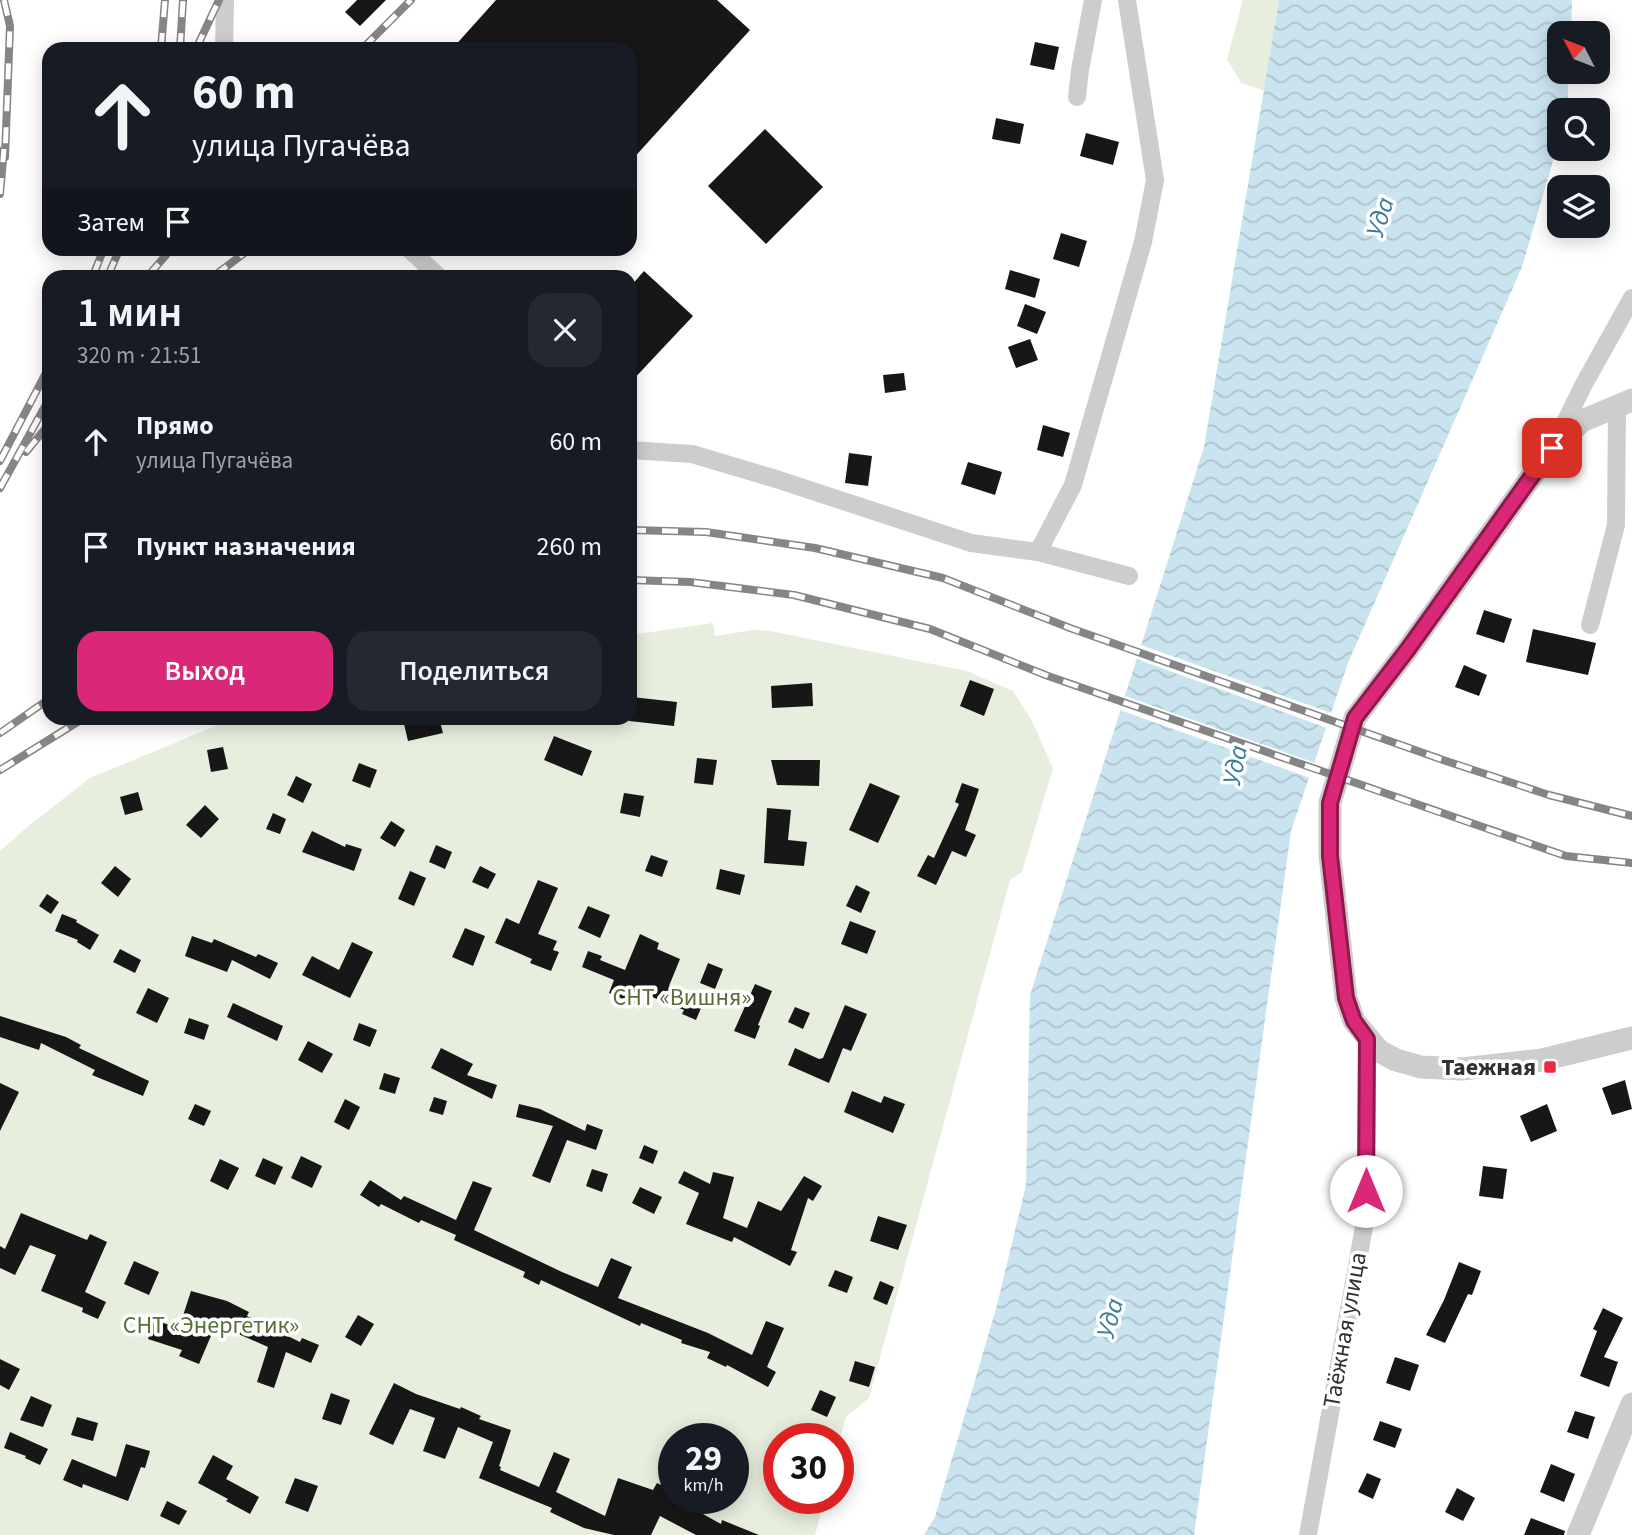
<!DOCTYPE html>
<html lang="ru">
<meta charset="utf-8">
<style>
:root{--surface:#171b24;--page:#242831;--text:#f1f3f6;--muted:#9ea1a6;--accent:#db2777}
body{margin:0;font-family:"Source Sans 3",sans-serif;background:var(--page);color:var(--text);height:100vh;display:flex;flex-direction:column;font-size:26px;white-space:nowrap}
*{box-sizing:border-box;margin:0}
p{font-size:23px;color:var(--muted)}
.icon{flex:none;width:38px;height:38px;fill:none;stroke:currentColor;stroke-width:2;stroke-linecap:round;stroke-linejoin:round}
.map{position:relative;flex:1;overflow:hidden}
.side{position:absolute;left:42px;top:270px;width:595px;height:455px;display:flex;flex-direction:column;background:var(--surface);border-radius:21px;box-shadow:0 4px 18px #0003}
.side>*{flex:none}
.guide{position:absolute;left:42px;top:42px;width:595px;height:214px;border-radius:21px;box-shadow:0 4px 18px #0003;background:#171b24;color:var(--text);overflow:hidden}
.needle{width:46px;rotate:312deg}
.buttons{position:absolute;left:1547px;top:21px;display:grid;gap:14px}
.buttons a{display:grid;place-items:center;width:63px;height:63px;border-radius:14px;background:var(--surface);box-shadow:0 4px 18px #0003;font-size:35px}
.speed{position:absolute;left:658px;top:1423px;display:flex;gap:14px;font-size:35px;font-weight:700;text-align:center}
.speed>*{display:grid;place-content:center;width:91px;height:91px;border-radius:50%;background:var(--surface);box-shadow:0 4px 18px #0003;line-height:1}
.speed small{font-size:18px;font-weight:400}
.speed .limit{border:10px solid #d22;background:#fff;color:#111}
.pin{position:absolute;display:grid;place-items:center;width:60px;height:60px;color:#fff;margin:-30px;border-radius:14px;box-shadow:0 4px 10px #0006}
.me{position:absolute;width:77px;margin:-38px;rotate:0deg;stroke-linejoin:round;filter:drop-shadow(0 0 5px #0008)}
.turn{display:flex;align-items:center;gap:24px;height:147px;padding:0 35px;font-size:32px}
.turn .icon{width:91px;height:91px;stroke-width:2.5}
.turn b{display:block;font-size:49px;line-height:60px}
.then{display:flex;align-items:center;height:66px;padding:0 35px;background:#0003;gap:14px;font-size:26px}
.round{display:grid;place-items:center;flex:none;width:74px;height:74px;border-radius:21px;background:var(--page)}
.summary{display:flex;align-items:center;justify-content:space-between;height:119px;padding:0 35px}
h1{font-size:42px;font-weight:600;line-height:52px}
.action{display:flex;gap:14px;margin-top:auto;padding:14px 35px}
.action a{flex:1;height:80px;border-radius:21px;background:var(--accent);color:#fff;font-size:28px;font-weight:600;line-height:80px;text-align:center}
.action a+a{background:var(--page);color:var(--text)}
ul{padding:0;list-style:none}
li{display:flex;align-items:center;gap:21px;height:105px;padding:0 35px}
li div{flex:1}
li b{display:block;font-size:26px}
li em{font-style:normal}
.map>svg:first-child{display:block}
</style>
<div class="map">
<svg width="1632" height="1535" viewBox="0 0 1632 1535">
<defs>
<pattern id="water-waves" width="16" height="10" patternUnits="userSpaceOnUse" patternTransform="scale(1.75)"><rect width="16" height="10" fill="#c9e3ef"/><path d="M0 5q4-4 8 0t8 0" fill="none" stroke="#adc3cd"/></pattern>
</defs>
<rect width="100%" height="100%" fill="#fff"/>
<!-- green -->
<path fill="#e8eede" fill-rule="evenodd" d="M1243,0H1279L1265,91L1241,83L1227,59Z
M713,623L715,636L754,630L770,631L967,671L1013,691L1032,721L1053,768L1022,872L1010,880L869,1398L846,1417L838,1446V1438H779V1498H825L815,1535H0V851L31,824L90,778L235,718H630V635ZM674,1438H733V1498H674Z"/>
<!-- water -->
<path fill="url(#water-waves)" d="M1279,0H1572L1571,33H1559V72H1569L1567,110H1559V140L1522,267L1348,663L1291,831L1194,1535H924L935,1517L997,1305L1026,1185L1030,995L1204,447Z"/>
<!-- pier -->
<path fill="#fff" d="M1138,644L1334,714L1330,729L1134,658Z
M1122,695L1318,764L1313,779L1117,709Z"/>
<!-- building -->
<path fill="#171717" d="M357,0H386L360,26L345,12Z
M496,0H717L750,30L630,162V49H452Z
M1035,42L1059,47L1054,70L1030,65Z
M996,118L1024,124L1020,144L992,139Z
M765,129L823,187L766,244L708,186Z
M1086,133L1119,142L1113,165L1080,156Z
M1061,233L1087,241L1079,267L1053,259Z
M1010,270L1040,279L1035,298L1005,289Z
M644,271L693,316L630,383V287Z
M1025,304L1046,312L1037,334L1017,326Z
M1030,339L1038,360L1016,368L1008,347Z
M904,373L906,390L885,393L883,375Z
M1043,425L1070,433L1063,457L1037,450Z
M849,453L872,456L868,486L845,483Z
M968,462L1002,472L995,495L961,484Z
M1484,610L1512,619L1504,643L1476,634Z
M1533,629L1596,643L1588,675L1526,662Z
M1464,665L1487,675L1479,696L1455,687Z
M970,680L994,689L984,716L960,706Z
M812,683L813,706L772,708L771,686Z
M632,697L677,702L674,726L629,721Z
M414,718H439L443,733L408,741L403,720Z
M554,736L592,751L582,776L544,760Z
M223,747L228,769L211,772L207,750Z
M697,758L717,760L713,785L694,783Z
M771,760H820L819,786L777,785Z
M359,763L377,770L370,788L352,781Z
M296,776L312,784L303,803L287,795Z
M870,783L900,796L878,843L849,830Z
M962,783L979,789L965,830L976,835L966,857L952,851L936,885L917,876L928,855L934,858L959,804L955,802Z
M138,792L143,810L125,815L120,797Z
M624,793L644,796L640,817L620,813Z
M205,805L219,819L201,838L186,825Z
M767,808L791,810L788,840L807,842L804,866L764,863Z
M273,813L286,819L280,834L266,829Z
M391,821L405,830L395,847L380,838Z
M312,831L345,847L346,844L362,849L354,871L302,852Z
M436,845L452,852L445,869L429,862Z
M651,855L668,861L662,877L645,871Z
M115,866L131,879L118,897L101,883Z
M480,866L496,874L488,889L472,882Z
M720,869L745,875L740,895L716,889Z
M410,871L426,878L414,906L398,899Z
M538,880L558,888L538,934L557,941L553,950L559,952L551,971L530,963L532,959L495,943L506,918L519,924Z
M856,885L870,892L861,913L846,906Z
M47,894L59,902L51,914L39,906Z
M588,906L610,915L600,938L578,928Z
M62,914L77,920L76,922L99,935L90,950L77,942L78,940L55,931Z
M850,921L876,931L867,954L841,944Z
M465,928L485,936L473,966L452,957Z
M640,934L659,943L657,949L680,959L669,986L704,1001L696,1020L682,1014L684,1010L640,992L635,1004L609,993L614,980L582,967L588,951L602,956L600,960L625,970Z
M192,936L212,943L214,939L256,957L258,954L278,963L270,979L232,960L227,972L185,956Z
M352,942L373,952L350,998L302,975L312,956L339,970Z
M120,949L141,960L135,973L113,962Z
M708,963L723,969L715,989L700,983Z
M755,984L772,991L758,1025L760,1026L755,1039L734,1031Z
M148,988L169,998L157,1023L136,1013Z
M233,1003L283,1026L277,1041L227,1017Z
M845,1005L867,1014L851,1051L843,1048L829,1083L788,1065L795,1048L819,1059L823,1058Z
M795,1007L810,1013L803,1029L788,1022Z
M0,1016L66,1037L81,1045L79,1048L149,1081L143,1096L92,1075L95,1070L41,1043L39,1050L0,1037Z
M189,1018L209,1025L204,1040L184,1033Z
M359,1023L377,1030L370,1047L353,1040Z
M308,1041L333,1054L322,1073L298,1060Z
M441,1048L473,1064L467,1075L497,1085L492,1099L431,1068Z
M384,1073L400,1078L395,1094L379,1089Z
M1625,1080L1632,1109L1612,1115L1602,1088Z
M0,1083L19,1092L0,1131Z
M852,1091L881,1103L884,1096L905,1104L893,1133L844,1112Z
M434,1097L447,1101L443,1115L429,1111Z
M345,1099L360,1107L349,1130L334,1122Z
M195,1104L211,1111L204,1126L188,1119Z
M519,1104L540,1109L585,1131L587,1124L603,1130L596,1150L567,1140L550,1183L532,1176L553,1126L516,1117Z
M1547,1104L1557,1131L1531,1142L1520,1116Z
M644,1145L658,1151L653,1164L639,1158Z
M301,1156L322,1166L312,1188L291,1178Z
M263,1158L283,1167L275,1185L255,1176Z
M220,1159L239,1168L228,1190L210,1181Z
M1483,1166L1507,1169L1503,1199L1479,1196Z
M592,1169L608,1174L602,1192L586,1186Z
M684,1171L710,1184L713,1172L734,1177L723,1218L747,1228L758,1201L781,1211L804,1176L822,1186L813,1201L808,1198L791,1250L797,1252L790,1266L734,1237L732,1242L686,1224L699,1193L678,1183Z
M370,1180L401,1200L404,1196L456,1220L473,1181L492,1188L474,1230L562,1272L598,1287L611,1258L632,1267L618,1298L708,1333L752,1355L766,1321L784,1328L767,1367L776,1372L768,1387L727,1365L726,1367L707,1358L710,1352L681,1343L682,1340L641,1323L640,1326L541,1280L539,1285L523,1277L525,1272L454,1240L456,1235L421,1220L419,1223L381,1204L379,1207L360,1195Z
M640,1187L662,1197L654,1214L632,1203Z
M21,1213L87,1240L90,1234L107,1242L85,1292L106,1302L98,1319L82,1312L83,1308L41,1291L56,1255L30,1245L15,1275L0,1268V1246L5,1249Z
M878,1216L907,1225L898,1250L870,1241Z
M134,1261L159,1272L149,1295L124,1284Z
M1459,1262L1481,1271L1472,1295L1468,1294L1445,1343L1426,1335L1444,1300Z
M835,1270L853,1277L847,1293L828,1286Z
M880,1281L894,1287L887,1305L873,1299Z
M191,1291L227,1301L249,1312L247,1316L300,1342L302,1338L319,1345L311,1363L286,1352L274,1388L257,1382L268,1347L216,1324L199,1364L179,1356L182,1350L148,1339L154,1320L179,1328Z
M1603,1308L1623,1318L1604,1357L1618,1362L1609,1387L1580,1376L1597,1331L1593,1329Z
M358,1315L374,1324L361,1346L345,1337Z
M1395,1357L1419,1365L1410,1391L1386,1383Z
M0,1359L20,1369L9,1390L0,1385Z
M855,1361L875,1367L869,1387L849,1381Z
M394,1383L416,1394L460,1409L461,1407L481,1416L479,1419L511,1430L499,1466L501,1467L500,1470L539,1487L554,1452L570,1459L556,1492L605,1516L618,1478L653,1490L657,1483L674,1491V1498L721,1524L722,1520L759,1535H696L660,1516L651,1535H614L584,1528L550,1512L552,1508L479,1478L493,1442L458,1427L445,1459L423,1451L435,1418L410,1409L393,1445L369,1434Z
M820,1390L836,1397L827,1417L811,1410Z
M331,1393L350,1400L341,1425L322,1419Z
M31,1396L52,1405L43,1427L20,1420Z
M1575,1411L1595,1417L1588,1439L1567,1432Z
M77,1417L98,1423L93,1441L71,1435Z
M1380,1421L1402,1429L1395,1448L1373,1440Z
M10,1432L48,1449L40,1465L25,1458L26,1456L4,1448Z
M126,1444L150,1451L145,1468L141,1467L128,1501L83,1484L82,1488L63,1480L72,1459L116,1477Z
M213,1455L233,1466L226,1479L259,1497L250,1514L226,1501L228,1499L198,1483Z
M1551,1464L1575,1474L1564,1502L1540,1492Z
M1367,1473L1381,1479L1373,1499L1358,1492Z
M295,1478L318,1486L308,1512L285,1503Z
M1457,1488L1475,1498L1463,1521L1445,1512Z
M167,1501L187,1511L179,1525L160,1516Z
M1531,1518L1565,1531L1564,1535H1524Z"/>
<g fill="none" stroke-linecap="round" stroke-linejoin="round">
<!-- minor -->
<path stroke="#cdcdcd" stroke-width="18" d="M224,49L225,0
M1077,97L1080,70L1093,0
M408,248L438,276
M1555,443L1584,384L1632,298
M630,450L692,454L776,479L971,543L1038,552L1129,576
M1038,552L1073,485L1143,242L1155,180L1127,0
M1590,625L1616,525L1617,406
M1308,1535L1366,1216L1367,1039"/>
<!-- tertiary -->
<path stroke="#cdcdcd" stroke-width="23" d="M1632,400L1582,421L1552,448L1408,649L1355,718L1330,803V856L1346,998L1354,1021L1379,1051L1396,1060L1421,1067L1462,1069L1542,1060L1632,1038
M1578,1535L1632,1404"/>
<defs>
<path id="rail" d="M4,0L10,26L5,157
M161,49L165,0
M180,49L183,0
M196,49L219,0
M362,49L411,0
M0,194L4,149
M93,276L104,248
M108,276L120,248
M148,276L172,248
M214,276L251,248
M26,452L49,424
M0,461L49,367
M0,488L49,399
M630,530L706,532L815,548L943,578L1070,628L1446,761L1549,795L1632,816
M630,580L690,582L794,595L930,629L1048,676L1566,856L1632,863
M0,733L49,699
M0,770L84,718"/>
</defs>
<!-- rail casing -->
<use href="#rail" stroke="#858585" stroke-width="8"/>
<!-- rail -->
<use href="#rail" stroke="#fff" stroke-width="5" stroke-dasharray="16" stroke-linecap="butt"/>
</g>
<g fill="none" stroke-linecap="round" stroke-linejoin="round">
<defs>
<path id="route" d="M1366,1191L1367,1039L1354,1021L1346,998L1330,856V803L1355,718L1408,649L1552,448"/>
</defs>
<!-- route casing -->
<use href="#route" stroke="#8e194d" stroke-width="18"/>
<!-- route -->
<use href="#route" stroke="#db2777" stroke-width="12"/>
</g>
<!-- markers -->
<rect fill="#f22843" stroke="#fff" stroke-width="2.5" x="1543" y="1060" width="14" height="14" rx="3.5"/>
<g text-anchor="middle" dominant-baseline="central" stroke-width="7" stroke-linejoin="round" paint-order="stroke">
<!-- park labels -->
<g font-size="24" fill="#57703a" stroke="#fff">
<text x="682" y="997">СНТ «Вишня»</text>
<text x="211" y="1325">СНТ «Энергетик»</text>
</g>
<!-- poi labels -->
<g font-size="24" font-weight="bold" fill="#303030" stroke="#fff" text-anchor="end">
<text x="1536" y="1067">Таежная</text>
</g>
<!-- street labels -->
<g font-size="24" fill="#303030" stroke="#fff">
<text transform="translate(1345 1330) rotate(-80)">Таёжная улица</text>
</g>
<!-- water labels -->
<g font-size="26" font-style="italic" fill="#377a9a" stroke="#fff">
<text transform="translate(1380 217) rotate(-73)">Уда</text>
<text transform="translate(1235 765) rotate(-79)">Уда</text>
<text transform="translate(1110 1318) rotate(-75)">Уда</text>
</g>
</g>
</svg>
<div class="buttons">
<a><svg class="needle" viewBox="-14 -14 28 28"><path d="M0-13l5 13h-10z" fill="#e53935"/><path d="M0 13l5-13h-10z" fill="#9ea1a6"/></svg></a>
<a><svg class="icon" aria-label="search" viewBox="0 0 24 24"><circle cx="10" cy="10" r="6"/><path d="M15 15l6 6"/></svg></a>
<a><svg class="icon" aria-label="layers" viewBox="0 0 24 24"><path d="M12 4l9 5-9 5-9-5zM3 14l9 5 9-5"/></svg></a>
</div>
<div class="speed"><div>29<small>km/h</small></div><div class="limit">30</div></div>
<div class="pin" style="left:1552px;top:448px;background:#d93025"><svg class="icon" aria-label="arrive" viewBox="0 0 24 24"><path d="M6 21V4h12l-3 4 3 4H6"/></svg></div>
<svg class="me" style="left:1366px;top:1191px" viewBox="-20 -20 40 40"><circle r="19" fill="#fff"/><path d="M0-13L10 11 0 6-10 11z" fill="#db2777"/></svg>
<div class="guide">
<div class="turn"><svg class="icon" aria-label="ahead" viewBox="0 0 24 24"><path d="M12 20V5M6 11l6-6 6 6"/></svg><div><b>60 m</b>улица Пугачёва</div></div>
<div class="then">Затем<svg class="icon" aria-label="arrive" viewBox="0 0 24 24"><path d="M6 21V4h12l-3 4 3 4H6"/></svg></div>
</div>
<section class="side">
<div class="summary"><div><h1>1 мин</h1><p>320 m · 21:51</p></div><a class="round"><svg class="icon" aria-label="close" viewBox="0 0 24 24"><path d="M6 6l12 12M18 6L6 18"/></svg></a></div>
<ul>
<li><svg class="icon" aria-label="ahead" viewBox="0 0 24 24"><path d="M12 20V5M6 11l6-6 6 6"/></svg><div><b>Прямо</b><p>улица Пугачёва</p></div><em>60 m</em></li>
<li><svg class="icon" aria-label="arrive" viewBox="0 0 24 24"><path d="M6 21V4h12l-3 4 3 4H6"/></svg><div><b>Пункт назначения</b></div><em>260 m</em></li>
</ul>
<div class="action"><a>Выход</a><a>Поделиться</a></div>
</section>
</div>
